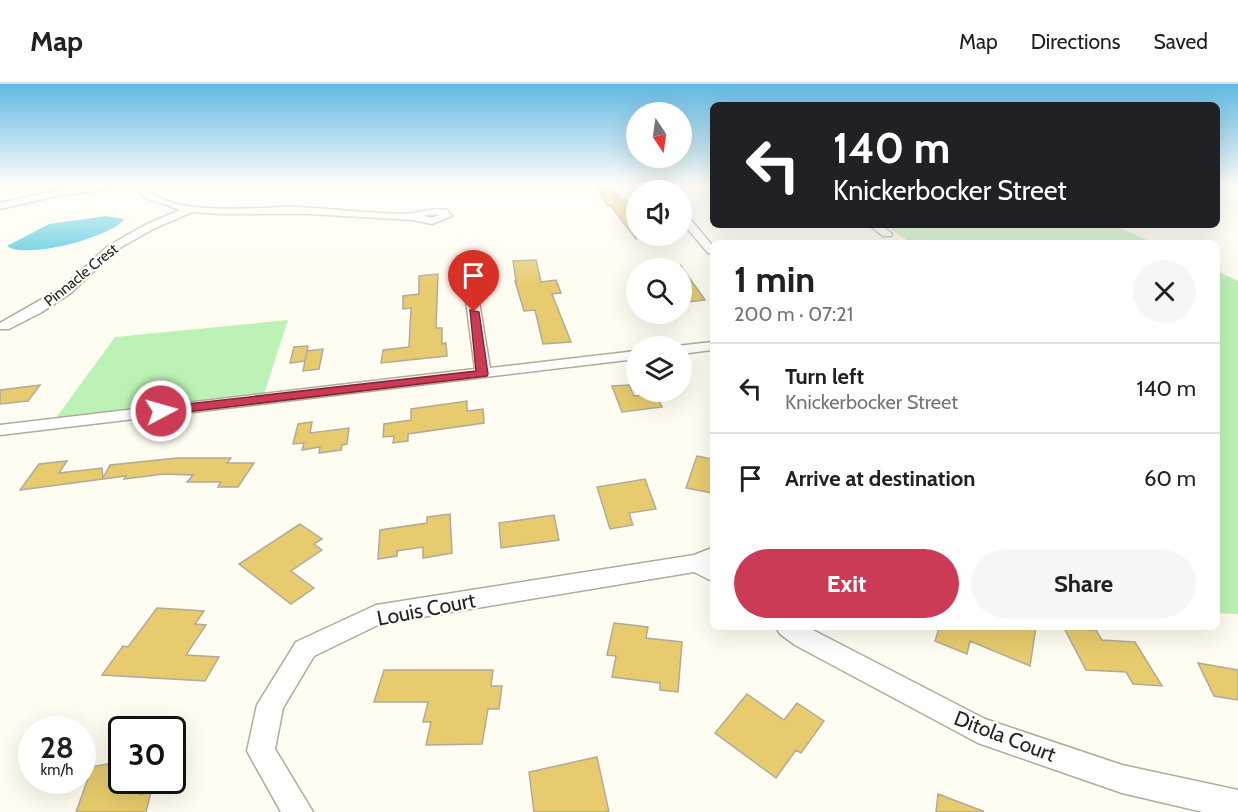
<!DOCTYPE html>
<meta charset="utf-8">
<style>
:root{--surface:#fff;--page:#f6f6f6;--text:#202124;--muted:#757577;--line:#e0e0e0;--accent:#cc3b55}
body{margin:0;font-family:Cabin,sans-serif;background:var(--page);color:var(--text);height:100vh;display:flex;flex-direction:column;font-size:22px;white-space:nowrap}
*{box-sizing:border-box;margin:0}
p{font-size:20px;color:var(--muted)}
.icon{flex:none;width:33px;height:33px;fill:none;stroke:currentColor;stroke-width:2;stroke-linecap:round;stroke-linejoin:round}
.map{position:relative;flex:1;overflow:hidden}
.drawer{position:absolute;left:710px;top:156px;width:510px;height:390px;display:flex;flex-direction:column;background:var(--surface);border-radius:9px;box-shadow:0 6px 24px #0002}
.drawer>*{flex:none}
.top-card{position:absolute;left:710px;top:18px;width:510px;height:126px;border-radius:9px;box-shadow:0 6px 24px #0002;background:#202124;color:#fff;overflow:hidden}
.needle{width:39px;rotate:167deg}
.buttons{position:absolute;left:626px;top:18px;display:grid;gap:12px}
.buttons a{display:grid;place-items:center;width:66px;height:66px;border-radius:50%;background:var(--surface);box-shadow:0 6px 24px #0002;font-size:30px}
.speed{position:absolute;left:18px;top:632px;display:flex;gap:12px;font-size:30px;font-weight:700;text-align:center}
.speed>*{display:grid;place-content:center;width:78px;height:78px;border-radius:50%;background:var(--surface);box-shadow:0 6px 24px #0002;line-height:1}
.speed small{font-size:15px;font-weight:400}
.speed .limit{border:3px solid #111;border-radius:9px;background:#fff;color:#111}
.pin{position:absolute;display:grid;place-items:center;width:51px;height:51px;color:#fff;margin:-62px -26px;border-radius:50% 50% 50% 0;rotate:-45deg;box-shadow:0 0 6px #0007}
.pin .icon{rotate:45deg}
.me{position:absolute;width:66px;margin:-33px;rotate:84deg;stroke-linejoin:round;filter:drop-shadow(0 0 4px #0008)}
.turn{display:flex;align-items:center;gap:21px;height:126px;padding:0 24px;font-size:27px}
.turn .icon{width:78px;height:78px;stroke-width:2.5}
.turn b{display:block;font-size:42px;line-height:51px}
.round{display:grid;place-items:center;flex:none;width:63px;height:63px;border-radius:32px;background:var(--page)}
.overview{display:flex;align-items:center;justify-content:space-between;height:102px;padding:0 24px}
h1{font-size:36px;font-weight:700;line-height:45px}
.action{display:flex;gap:12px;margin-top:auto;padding:12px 24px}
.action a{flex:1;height:69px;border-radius:36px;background:var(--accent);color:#fff;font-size:24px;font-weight:700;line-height:69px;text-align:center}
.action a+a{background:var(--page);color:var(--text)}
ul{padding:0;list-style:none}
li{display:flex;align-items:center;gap:18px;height:90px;padding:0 24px;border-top:2px solid var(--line)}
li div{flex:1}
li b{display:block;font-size:22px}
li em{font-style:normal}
header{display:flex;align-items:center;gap:36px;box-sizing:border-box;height:84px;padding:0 30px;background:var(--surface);border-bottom:2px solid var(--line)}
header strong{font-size:28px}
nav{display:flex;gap:33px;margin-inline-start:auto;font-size:21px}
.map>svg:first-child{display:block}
</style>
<header>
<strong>Map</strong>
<nav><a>Map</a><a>Directions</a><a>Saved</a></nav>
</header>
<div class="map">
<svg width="1238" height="728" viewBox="0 0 1238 728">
<rect width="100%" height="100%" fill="#fffcf1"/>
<!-- green -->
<path fill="#bdf2b6" d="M885,141H1114L1154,159H911Z
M1217,187L1238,197V530L1217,529Z
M288,236L264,310L56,334L115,253Z"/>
<!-- water -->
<path fill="#38bfda" d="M106,132L124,135C113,153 24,176 7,162L49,140Z"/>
<!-- building -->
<path fill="#e7cb6e" stroke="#b0ab9b" stroke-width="1.5" d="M593,100H609L621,116L626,115L636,128V155L611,122H608Z
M536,176L541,198L556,196L561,209L552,210L571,258L543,260L535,226L524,227L515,197H516L513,177Z
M681,182L705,216L688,218L681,208Z
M438,190L436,244H442V260L446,259L447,272L381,279L383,266L409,263L411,224L403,225V212L419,210V192Z
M308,262L305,277L290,279L294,263Z
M323,265L319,285L303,287L307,267Z
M40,301L28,317L0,320V306Z
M629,301L634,312L656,310L662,323L622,328L612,302Z
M467,317V327L483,325L484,339L408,350V357L393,359L394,352L383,353L384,340L411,336V325Z
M312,338L310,349L349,344L347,360L342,361L341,366L319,369L320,363L302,366L304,359L293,360L298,340Z
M697,372L712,375V409L686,404Z
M177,374H231L227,379H254L238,403H218L221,398H187L193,391L164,390L124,395L126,392L20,406L39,380L67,377L59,389L102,384L103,394L110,381Z
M645,395L656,425L629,429L633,441L610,445L597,403Z
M450,430L452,469L423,474V463L397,467V472L378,475L380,446L427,439V433Z
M554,431L559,456L501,464L499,439Z
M300,440L322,455L314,460L322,466L291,487L314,504L291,520L239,480Z
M157,524L204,527L195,540L206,541L186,571L219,573L205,597L102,591L123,562L128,563Z
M614,539L648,543L646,554L682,558L678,608L660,606V599L612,593L616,572L607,571Z
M937,543H1036L1030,582L970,557L967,570L935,557L939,544Z
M1064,544L1096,546L1102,556L1135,558L1162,602L1133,600L1126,588L1086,586Z
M1198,579L1238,586V616L1214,612Z
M384,586H493L491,602H502L499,625H488L482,660L426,661L431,638H423L428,618H374Z
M747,610L784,636L797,619L824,637L801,669L796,666L776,694L715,649Z
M597,673L609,728H534L529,688Z
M122,677V696H144L140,711L151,708L146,728H76L92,683Z
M938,710L983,727L982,728H936Z"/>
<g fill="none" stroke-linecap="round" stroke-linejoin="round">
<defs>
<path id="street" d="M105,100H129L124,103L56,112L0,125V119L56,106Z
M140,100H148L149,106C176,134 261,122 299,123C333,125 367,129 401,130C417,130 430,123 447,126L452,132L432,140L413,136L309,130H220L192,128L155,144L116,166L71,209L42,228L9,245H0V239L63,203L108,162L147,140L180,126L146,114L139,107ZM430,130L440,131L431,134L424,132Z
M648,100H658L664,106H654Z
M681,128L685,129L712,161V170L708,169L681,137Z
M869,141H881L892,150L891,152H883Z
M468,183L474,187L490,284L636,267V275L0,351V341L475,285L462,187Z
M712,258V266L681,270V262H677Z
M712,464V497L694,488L380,540L314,572L283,624L275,665L313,728H281L247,667L257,621L296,558L376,521L694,471Z
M776,543H807L985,635L1122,681L1238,706V728H1203L1122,709L978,659L795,561L780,550Z"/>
</defs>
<!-- street casing -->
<use href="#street" stroke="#b0ac9b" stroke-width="3"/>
<!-- street -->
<use href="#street" fill="#fff" fill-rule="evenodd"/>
</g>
<!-- sky -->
<linearGradient id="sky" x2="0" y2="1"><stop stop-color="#61b8e2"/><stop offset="0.5" stop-color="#fffef9"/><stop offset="1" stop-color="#fffef9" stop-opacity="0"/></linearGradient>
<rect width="1238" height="202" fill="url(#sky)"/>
<!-- route -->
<path fill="#cc3b55" stroke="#852637" stroke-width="1.5" d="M470,226L479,228L488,290L487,292L161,331L154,327L161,323L476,287Z"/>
<g text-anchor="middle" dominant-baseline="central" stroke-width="4.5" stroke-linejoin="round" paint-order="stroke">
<!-- far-street labels -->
<g font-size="15" fill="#25231c" stroke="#fff">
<text transform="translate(81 191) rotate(-39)">Pinnacle Crest</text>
</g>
<!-- near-street labels -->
<g font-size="21" fill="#25231c" stroke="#fff">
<text transform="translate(426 525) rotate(-11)">Louis Court</text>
<text transform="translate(1005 652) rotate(21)">Ditola Court</text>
</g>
</g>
</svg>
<div class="buttons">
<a><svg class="needle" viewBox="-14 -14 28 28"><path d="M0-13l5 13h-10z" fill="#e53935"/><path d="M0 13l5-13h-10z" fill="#757577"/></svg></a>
<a><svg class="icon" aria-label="sound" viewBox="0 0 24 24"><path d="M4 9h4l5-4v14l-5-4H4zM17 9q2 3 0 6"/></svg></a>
<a><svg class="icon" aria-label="search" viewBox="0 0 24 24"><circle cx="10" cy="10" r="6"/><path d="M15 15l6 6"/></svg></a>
<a><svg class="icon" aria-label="layers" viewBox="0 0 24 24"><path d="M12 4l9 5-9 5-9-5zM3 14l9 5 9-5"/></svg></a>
</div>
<div class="speed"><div>28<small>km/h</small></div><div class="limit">30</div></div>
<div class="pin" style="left:474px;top:228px;background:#d93025"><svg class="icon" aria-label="arrive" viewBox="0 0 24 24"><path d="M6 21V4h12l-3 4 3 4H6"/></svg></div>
<svg class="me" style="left:161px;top:327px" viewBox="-20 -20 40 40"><circle r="17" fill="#cc3b55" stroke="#fff" stroke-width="3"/><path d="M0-11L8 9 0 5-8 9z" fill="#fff"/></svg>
<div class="top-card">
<div class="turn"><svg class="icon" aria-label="left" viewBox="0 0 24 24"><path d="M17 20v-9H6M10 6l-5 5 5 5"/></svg><div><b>140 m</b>Knickerbocker Street</div></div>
</div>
<section class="drawer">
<div class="overview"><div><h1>1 min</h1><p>200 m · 07:21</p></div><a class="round"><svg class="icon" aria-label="close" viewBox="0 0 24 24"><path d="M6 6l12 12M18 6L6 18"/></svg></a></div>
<ul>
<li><svg class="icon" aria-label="left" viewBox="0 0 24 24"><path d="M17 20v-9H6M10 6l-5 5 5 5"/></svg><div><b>Turn left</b><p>Knickerbocker Street</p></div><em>140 m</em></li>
<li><svg class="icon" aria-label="arrive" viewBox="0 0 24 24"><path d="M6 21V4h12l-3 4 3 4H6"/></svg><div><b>Arrive at destination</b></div><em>60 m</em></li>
</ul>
<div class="action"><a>Exit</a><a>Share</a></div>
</section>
</div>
